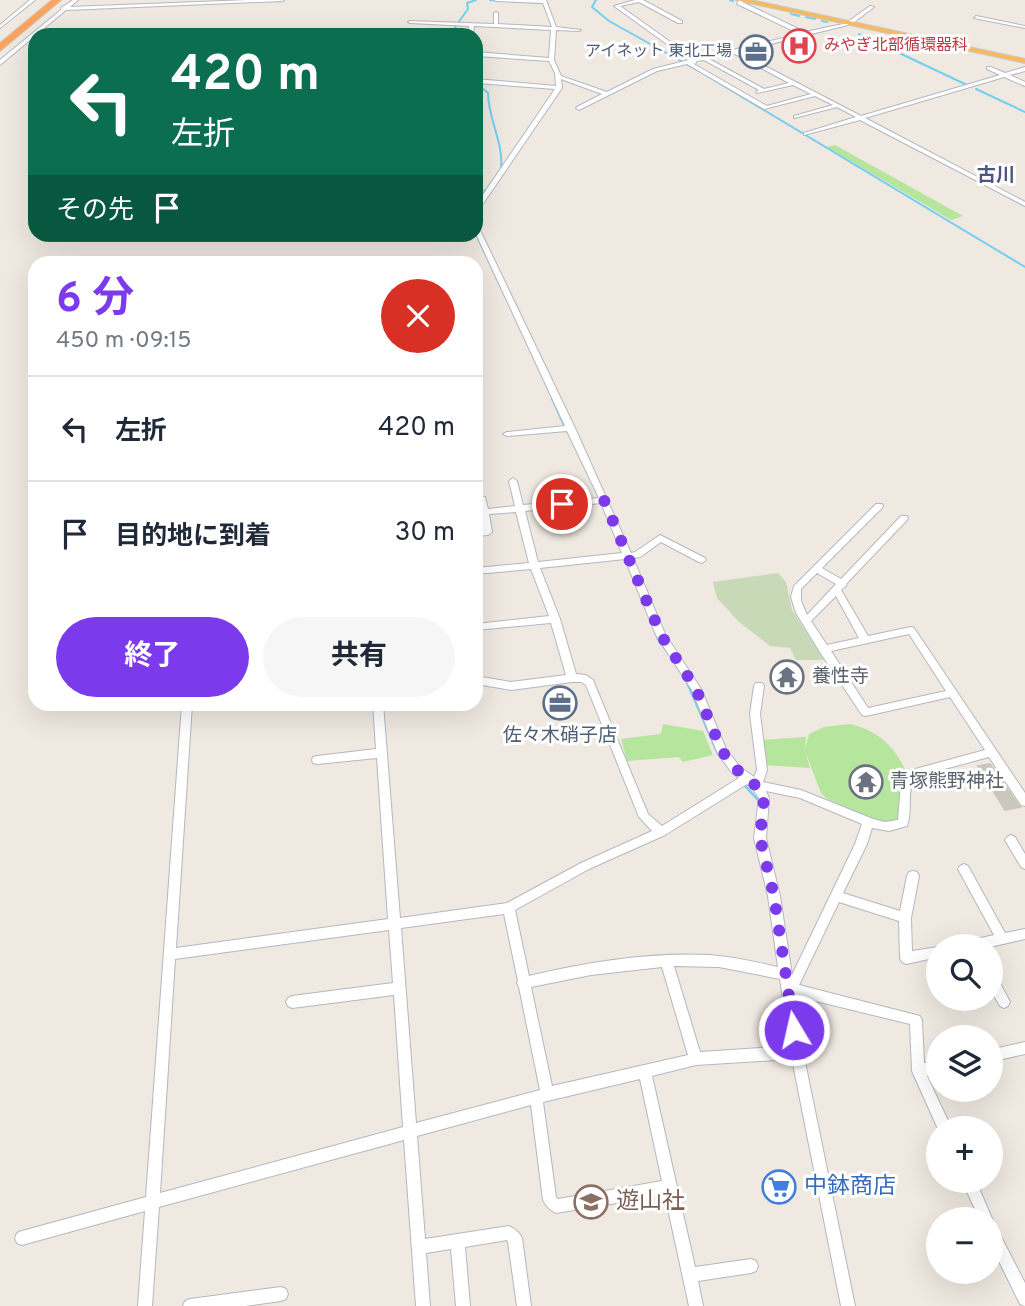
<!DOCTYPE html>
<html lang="ja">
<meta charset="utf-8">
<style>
:root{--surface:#fff;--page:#f6f6f7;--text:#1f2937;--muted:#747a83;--line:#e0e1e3;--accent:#7c3aed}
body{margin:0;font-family:Overpass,"Noto Sans JP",sans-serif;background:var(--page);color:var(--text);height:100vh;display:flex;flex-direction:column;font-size:26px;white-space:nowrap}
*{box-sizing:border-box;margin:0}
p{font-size:23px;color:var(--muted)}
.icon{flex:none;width:38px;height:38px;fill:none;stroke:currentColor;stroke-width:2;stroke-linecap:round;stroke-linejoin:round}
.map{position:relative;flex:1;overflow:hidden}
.drawer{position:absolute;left:28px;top:256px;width:455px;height:455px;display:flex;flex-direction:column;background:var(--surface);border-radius:21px;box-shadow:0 7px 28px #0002}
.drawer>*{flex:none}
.top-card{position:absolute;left:28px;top:28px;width:455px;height:214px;border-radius:21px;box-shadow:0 7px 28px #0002;background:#0b6e4f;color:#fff;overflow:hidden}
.fabs{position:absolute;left:926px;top:934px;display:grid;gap:14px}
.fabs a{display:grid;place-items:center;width:77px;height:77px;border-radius:50%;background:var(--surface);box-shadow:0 7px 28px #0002;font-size:35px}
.pin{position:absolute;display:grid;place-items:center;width:60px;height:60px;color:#fff;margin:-30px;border:4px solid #fff;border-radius:50%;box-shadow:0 2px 7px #0007}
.me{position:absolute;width:77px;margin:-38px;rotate:351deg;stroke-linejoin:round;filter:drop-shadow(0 0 5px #0008)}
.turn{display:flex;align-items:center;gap:24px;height:147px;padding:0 28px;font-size:32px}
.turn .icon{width:91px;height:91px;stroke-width:2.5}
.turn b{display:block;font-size:49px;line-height:60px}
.then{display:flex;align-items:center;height:66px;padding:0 28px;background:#0003;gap:14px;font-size:26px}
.round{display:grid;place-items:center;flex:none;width:74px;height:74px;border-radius:37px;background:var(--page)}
.summary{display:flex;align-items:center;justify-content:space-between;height:119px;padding:0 28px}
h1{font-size:42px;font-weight:700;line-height:52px;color:var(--accent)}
.action{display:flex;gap:14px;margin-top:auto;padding:14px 28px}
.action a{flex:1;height:80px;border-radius:42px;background:var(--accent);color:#fff;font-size:28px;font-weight:700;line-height:80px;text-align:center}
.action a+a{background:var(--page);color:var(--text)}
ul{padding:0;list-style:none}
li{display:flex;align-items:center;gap:21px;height:105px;padding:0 28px;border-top:2px solid var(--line)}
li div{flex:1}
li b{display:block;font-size:26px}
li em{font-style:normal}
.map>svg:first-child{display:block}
</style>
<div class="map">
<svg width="1025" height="1306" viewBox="0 0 1025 1306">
<rect width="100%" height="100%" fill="#efe9e1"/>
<!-- green -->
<path fill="#b6e59e" d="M835,145L963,216L951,220L827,147Z
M663,724L703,731L713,755L683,762L679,757L627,761L621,739L661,734Z
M850,724C877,730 895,746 906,772C899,788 903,803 899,819C880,829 847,806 827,799L821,793L805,751L810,768L763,765L761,740L806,737L805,750L809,734L824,727Z"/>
<!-- cemetery -->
<path fill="#c8d9b8" d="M778,573L786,582L792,610L824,660H796L790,648L770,646L739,622L717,598L713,582Z"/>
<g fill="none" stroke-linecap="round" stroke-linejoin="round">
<!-- stream-far1 -->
<path stroke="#75cff0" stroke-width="2" d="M490,0L542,3
M596,0L592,7L609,21L704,74L1025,267
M730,0L733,1
M791,14L799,16
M806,17L815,19
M822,21L827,22
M458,23L468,9L467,3L476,0
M859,34L967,85
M453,35L456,25
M476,83L488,93C488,119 504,143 501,169
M976,89L1025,112
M489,187L493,180
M476,204L485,190
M476,234L500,285"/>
<!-- stream -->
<path stroke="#75cff0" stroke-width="2.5" d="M552,398L564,425
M652,623L658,639L667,651
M686,680L718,754
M745,786L759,801"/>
</g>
<!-- building -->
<path fill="#cbc7bf" stroke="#cbc5ba" stroke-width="2" d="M990,764L1019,806L1020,807L1005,810L978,766Z"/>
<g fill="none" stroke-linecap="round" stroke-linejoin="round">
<defs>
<path id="minor" d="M30,0H35L0,28V25Z
M73,0H78L70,7L248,0H284L282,1L66,10L0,65V60L61,10V8Z
M494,0H546L556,27L581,30L579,31L556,30L554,60L561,76L607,92L653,69L689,60L614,6L635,0H643L682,21V23H678L639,2L620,6L694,59L800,34L737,4L739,0H743L742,2L805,32L848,23V25L738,52L861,116L1000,75L987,69V67H991L1005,73L1025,67V71L1010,75L1025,82V86L1004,77L865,118L1025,202V206L860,120L804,135V133L856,117L837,107L794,118V116L833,105L815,96L764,109L687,64L657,71L579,110L576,108L577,107L602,94L561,79L562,88L478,211L476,212V205L555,89L476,83V79L556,86L555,73L549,61L476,56V52L549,58L551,30L474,26L473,35H469V26L410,23L408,22L410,21L494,24V13L496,12L498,13V24L552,27L543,3L496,1ZM733,53L789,83L764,89L709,59ZM704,60L759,90L756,92L757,93L793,85L811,94L767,106L692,63L695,64L697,61Z
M870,6L874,7L853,23H849V21Z
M976,16L1025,26V28L974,18Z
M476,226L479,228L575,428L631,553L635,552L660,535L705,558L706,560L702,563L699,562L661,542L640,557L633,558L665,634L701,689L726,749L740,767L754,777L757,770L750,714L754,686L756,683H762L764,686L760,714L767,770L763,782L801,790L873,819L885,822L898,820L901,784L908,771L985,750L950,697L866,716L862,715L820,652L796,613L791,597L794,586L876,504H882L883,506L882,508L822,568L841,579L901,516H907L908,518L907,520L847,583L846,586L841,590L868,636L911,627L914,628L1025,793V806L1021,805L989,757L915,777C906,792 913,810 907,826L889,831L872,828L867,844L843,893L900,911L907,876L909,872L913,871L917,872L919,876L911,918L912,951L938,947V957L906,964L902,962L900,958L899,921L839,902L799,985L920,1016L922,1020L924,1063L938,1061V1073L927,1076L952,1129H938L912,1071L910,1024L795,996L803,1052L855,1306H841L792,1059L696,1065L652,1076L695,1267L751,1259L756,1261L758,1266L756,1271L751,1273L698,1281L703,1306H689L665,1195L556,1213C550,1210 546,1206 543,1200L531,1105L417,1136L425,1239L509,1226C515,1229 519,1232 522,1238L531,1306H517L508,1242L507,1240L465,1247L470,1306H456L451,1249L426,1253L430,1306H416L404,1140L159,1207L152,1306H138L145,1211L22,1245L17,1243L15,1238L17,1233L22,1231L146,1197L182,704H192L176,948L388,919L377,758L317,764L313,763L312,760L313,757L317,756L376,749L373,704H383L400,918L507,903L581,863L652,831L639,817L586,685L581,682H572L511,690L476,684V676L511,682L566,675L551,623L476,630V624L549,616L531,569L476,574V568L529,563L516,512L489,514L492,532L488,535L476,536V530L483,529L476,496L485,497L488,509L515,506L509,481L513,478L517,481L523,505L599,498L567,431L507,436L503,434L507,432L565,426L476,234ZM601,503L622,553L538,562L525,511ZM625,559L656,635L692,690L718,754L732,773L739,778L662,826L648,814L593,680L586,675L576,674L560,619L540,568ZM817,573L836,584L807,615L801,601V589ZM836,596L859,638L827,645L811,621ZM909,634L946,691L868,708L831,651ZM747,784L752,788L759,798L754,838L768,896L778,967C756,962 733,957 710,955C650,952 587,962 529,976L515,910L589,869L665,835ZM766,791L800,798L862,824L855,844L792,975L780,896L766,838L769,798ZM504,914L518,981L517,983L519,987L540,1090L416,1123L401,928ZM389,930L393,983L292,996L288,998L286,1002L288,1006L292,1008L394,995L403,1127L160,1193L175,959ZM674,966L719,967L780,979L790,1046L700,1052ZM662,967L688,1055L552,1086L531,987L591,975ZM640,1079L662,1181L558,1199L556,1197L543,1102Z
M1011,835L1015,837L1025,854V869L1021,867L1005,840L1007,837Z
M964,864L968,866L1005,933L1025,929V939L990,947H957L959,943L963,942L994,935L958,869L960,866Z
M990,971L994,972L1008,998L1010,1002L1008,1006L1004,1008L1000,1006L990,989Z
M1025,1042V1054L990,1062V1050Z
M962,1181H976L993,1221L1025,1283V1306L1020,1304L990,1243V1220H980Z
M281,1287L286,1289L288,1294L286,1299L281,1301L245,1306H183L185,1301L190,1299Z"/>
<path id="trunk" d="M736,0H751L1025,59V63Z"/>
<path id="motorway" d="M52,0H61L0,51V43Z"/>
</defs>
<!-- minor casing -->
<use href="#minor" stroke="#b4b7c1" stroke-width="2"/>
<!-- trunk casing -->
<use href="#trunk" stroke="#c9c9c9" stroke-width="2"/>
<!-- motorway casing -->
<use href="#motorway" stroke="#c9c9c9" stroke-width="2"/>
<!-- minor -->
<use href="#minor" fill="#fff" fill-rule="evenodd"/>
<!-- trunk -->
<use href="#trunk" fill="#f8ba60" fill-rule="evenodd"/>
<!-- motorway -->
<use href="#motorway" fill="#ffa35c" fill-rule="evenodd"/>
</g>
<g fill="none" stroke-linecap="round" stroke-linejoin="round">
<!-- route -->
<path stroke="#7c3aed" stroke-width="12" stroke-dasharray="0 21.6" d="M562,504L604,500L661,635L696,689L722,751L736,769L755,785L764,798L760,838L774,896L794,1030"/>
</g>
<!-- icons -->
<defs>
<symbol id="hospital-ring" viewBox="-11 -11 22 22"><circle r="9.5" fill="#fff" stroke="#e0444e" stroke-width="1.5"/><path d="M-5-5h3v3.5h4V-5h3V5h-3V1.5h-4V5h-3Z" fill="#e0444e"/></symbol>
<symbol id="office-ring" viewBox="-11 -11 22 22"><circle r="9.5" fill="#fff" stroke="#5c6f8a" stroke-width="1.5"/><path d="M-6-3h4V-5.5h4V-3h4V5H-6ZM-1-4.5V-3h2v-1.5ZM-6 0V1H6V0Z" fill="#5c6f8a"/></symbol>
<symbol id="temple-ring" viewBox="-11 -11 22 22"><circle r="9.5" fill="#fff" stroke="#6b7280" stroke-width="1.5"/><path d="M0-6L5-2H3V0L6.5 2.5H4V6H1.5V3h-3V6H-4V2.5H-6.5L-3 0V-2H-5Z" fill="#6b7280"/></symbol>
<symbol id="supermarket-ring" viewBox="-11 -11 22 22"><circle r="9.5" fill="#fff" stroke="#3f7fe0" stroke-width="1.5"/><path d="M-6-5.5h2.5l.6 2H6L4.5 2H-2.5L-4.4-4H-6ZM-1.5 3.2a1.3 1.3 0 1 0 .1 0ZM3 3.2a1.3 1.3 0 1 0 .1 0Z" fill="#3f7fe0"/></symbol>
<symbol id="school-ring" viewBox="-11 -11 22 22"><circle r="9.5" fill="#fff" stroke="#8d6e63" stroke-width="1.5"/><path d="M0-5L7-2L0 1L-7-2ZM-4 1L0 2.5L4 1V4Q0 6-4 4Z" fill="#8d6e63"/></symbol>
</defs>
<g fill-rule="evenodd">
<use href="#hospital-ring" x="780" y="27" width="38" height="38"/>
<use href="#office-ring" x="737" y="33" width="38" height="38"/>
<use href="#temple-ring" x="768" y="658" width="38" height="38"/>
<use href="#office-ring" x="541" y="684" width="38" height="38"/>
<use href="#temple-ring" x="847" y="763" width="38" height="38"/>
<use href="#supermarket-ring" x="760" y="1168" width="38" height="38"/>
<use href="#school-ring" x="572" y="1183" width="38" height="38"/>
</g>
<g text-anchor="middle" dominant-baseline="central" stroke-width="6" stroke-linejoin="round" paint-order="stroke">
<!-- far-health labels -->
<g font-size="16" fill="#be3a42" stroke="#fff" text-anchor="start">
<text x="824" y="46">みやぎ北部循環器科</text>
</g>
<!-- far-service labels -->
<g font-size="16" fill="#4e5e75" stroke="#fff" text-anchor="end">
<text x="732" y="52">アイネット 東北工場</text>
</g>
<!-- far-quarter labels -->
<g font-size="19" font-weight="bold" fill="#4d5680" stroke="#fff">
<text x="996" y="176">古川</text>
</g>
<!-- worship labels -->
<g font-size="19" fill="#5b616d" stroke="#fff" text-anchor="start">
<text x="812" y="677">養性寺</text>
<text x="890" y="782">青塚熊野神社</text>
</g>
<!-- service labels -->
<g font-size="19" fill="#4e5e75" stroke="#fff">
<text x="560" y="736">佐々木硝子店</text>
</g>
<!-- near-shop labels -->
<g font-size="23" fill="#366cbe" stroke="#fff" text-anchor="start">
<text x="804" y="1187">中鉢商店</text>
</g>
<!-- near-education labels -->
<g font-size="23" fill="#785e54" stroke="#fff" text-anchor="start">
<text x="616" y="1202">遊山社</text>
</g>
</g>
</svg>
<div class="fabs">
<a><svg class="icon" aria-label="search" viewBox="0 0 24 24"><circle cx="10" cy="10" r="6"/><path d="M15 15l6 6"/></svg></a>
<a><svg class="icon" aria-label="layers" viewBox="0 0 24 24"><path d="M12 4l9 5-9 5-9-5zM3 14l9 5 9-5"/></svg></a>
<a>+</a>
<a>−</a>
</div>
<div class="pin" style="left:562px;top:504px;background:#d93025"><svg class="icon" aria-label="arrive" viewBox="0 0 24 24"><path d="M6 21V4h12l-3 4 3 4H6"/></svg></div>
<svg class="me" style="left:794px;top:1030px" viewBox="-20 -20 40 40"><circle r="17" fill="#7c3aed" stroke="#fff" stroke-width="3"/><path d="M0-11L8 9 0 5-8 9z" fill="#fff"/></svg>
<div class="top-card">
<div class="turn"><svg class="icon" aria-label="left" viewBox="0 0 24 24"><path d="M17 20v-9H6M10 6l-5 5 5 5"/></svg><div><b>420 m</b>左折</div></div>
<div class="then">その先<svg class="icon" aria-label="arrive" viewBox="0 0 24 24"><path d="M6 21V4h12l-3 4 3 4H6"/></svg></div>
</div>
<section class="drawer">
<div class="summary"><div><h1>6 分</h1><p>450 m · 09:15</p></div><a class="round" style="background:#d93025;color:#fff"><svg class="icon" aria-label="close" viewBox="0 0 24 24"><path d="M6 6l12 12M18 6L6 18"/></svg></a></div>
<ul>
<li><svg class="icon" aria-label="left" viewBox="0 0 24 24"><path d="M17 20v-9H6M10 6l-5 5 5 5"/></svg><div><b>左折</b></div><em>420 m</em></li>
<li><svg class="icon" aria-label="arrive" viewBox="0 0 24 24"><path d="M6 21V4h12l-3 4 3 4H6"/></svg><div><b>目的地に到着</b></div><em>30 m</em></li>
</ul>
<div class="action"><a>終了</a><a>共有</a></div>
</section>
</div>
